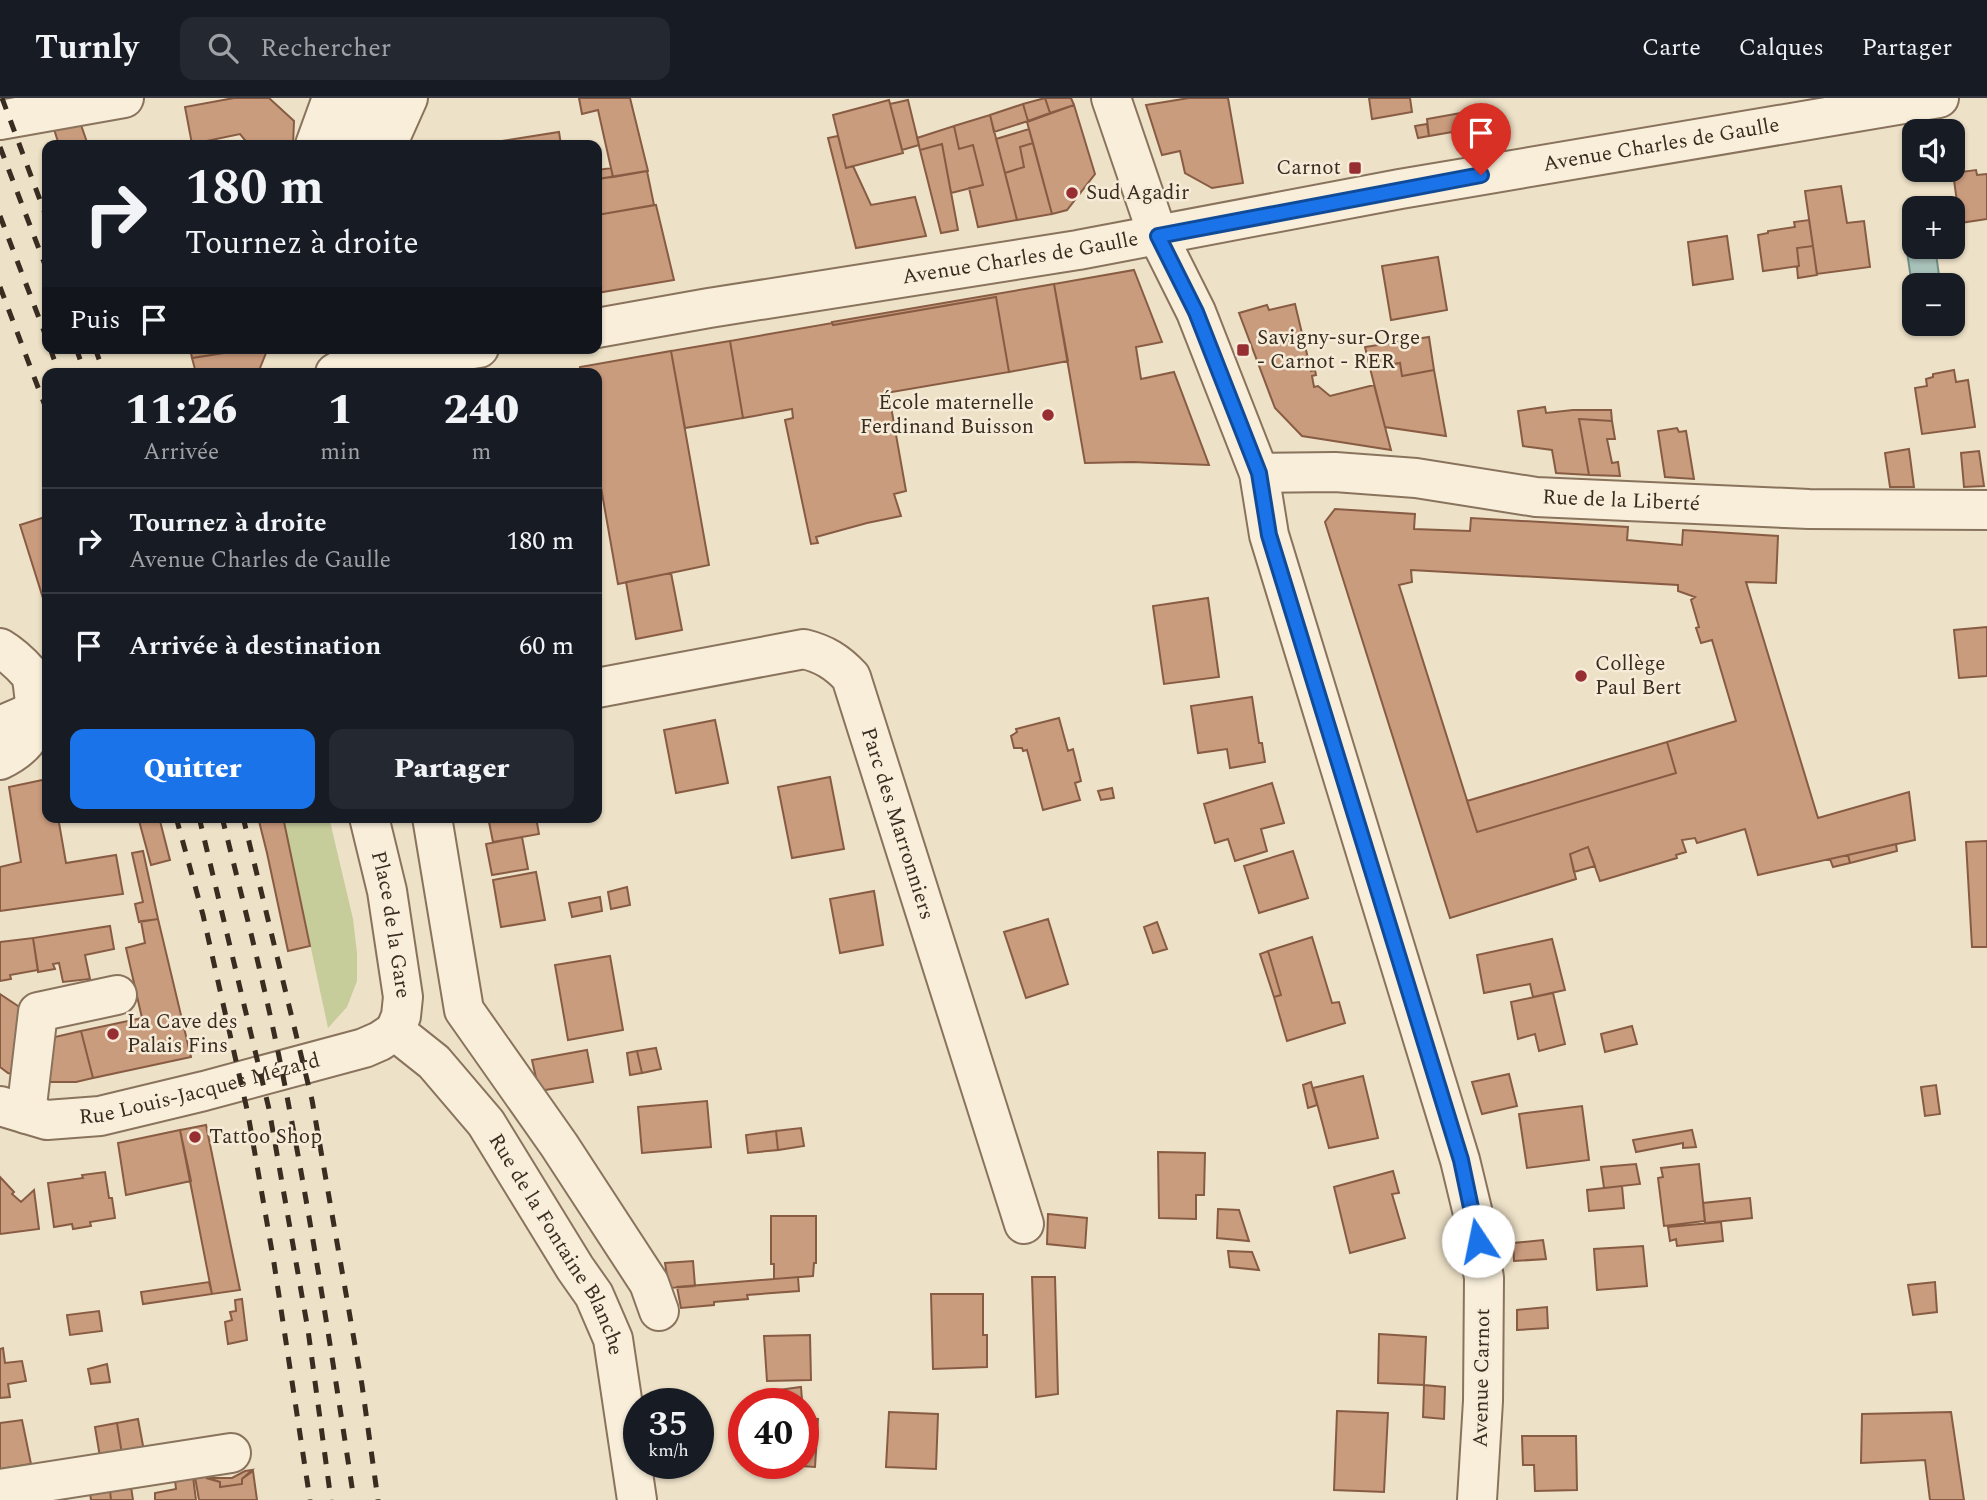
<!DOCTYPE html>
<html lang="fr">
<meta charset="utf-8">
<style>
:root{--surface:#171b24;--page:#242831;--text:#f1f3f6;--muted:#9ea1a6;--line:#363941;--accent:#1a73e8}
body{margin:0;font-family:Spectral,serif;background:var(--page);color:var(--text);height:100vh;display:flex;flex-direction:column;font-size:26px;white-space:nowrap}
*{box-sizing:border-box;margin:0}
p{font-size:23px;color:var(--muted)}
.icon{flex:none;width:38px;height:38px;fill:none;stroke:currentColor;stroke-width:2;stroke-linecap:round;stroke-linejoin:round}
.map{position:relative;flex:1;overflow:hidden}
.drawer{position:absolute;left:42px;top:270px;width:560px;height:455px;display:flex;flex-direction:column;background:var(--surface);border-radius:14px;box-shadow:0 2px 5px #0004}
.drawer>*{flex:none}
.hud{position:absolute;left:42px;top:42px;width:560px;height:214px;border-radius:14px;box-shadow:0 2px 5px #0004;background:#171b24;color:var(--text);overflow:hidden}
.controls{position:absolute;left:1902px;top:21px;display:grid;gap:14px}
.controls a{display:grid;place-items:center;width:63px;height:63px;border-radius:14px;background:var(--surface);box-shadow:0 2px 5px #0004;font-size:35px}
.speed{position:absolute;left:623px;top:1290px;display:flex;gap:14px;font-size:35px;font-weight:700;text-align:center}
.speed>*{display:grid;place-content:center;width:91px;height:91px;border-radius:50%;background:var(--surface);box-shadow:0 2px 5px #0004;line-height:1}
.speed small{font-size:18px;font-weight:400}
.speed .limit{border:10px solid #d22;background:#fff;color:#111}
.pin{position:absolute;display:grid;place-items:center;width:60px;height:60px;color:#fff;margin:-72px -30px;border-radius:50% 50% 50% 0;rotate:-45deg;box-shadow:0 0 7px #0007}
.pin .icon{rotate:45deg}
.me{position:absolute;width:77px;margin:-38px;rotate:349deg;stroke-linejoin:round;filter:drop-shadow(0 0 5px #0008)}
.turn{display:flex;align-items:center;gap:24px;height:147px;padding:0 28px;font-size:32px}
.turn .icon{width:91px;height:91px;stroke-width:2.5}
.turn b{display:block;font-size:49px;line-height:60px}
.then{display:flex;align-items:center;height:66px;padding:0 28px;background:#0003;gap:14px;font-size:26px}
.eta{display:flex;justify-content:space-evenly;align-items:center;height:119px;text-align:center}
.eta b{font-size:42px;font-weight:800;line-height:49px}
.cta{display:flex;gap:14px;margin-top:auto;padding:14px 28px}
.cta a{flex:1;height:80px;border-radius:14px;background:var(--accent);color:#fff;font-size:28px;font-weight:800;line-height:80px;text-align:center}
.cta a+a{background:var(--page);color:var(--text)}
ul{padding:0;list-style:none}
li{display:flex;align-items:center;gap:21px;height:105px;padding:0 28px;border-top:2px solid var(--line)}
li div{flex:1}
li b{display:block;font-size:26px}
li em{font-style:normal}
header{display:flex;align-items:center;gap:42px;box-sizing:border-box;height:98px;padding:0 35px;background:var(--surface);border-bottom:2px solid var(--line)}
header strong{font-size:33px}
nav{display:flex;gap:38px;margin-inline-start:auto;font-size:24px}
.search{width:490px;height:63px;background:var(--page);display:flex;align-items:center;gap:18px;box-sizing:border-box;padding:0 24px;border-radius:14px;color:var(--muted);font-size:26px}
.map>svg:first-child{display:block}
</style>
<header>
<strong>Turnly</strong>
<div class="search"><svg class="icon" aria-label="search" viewBox="0 0 24 24"><circle cx="10" cy="10" r="6"/><path d="M15 15l6 6"/></svg>Rechercher</div>
<nav><a>Carte</a><a>Calques</a><a>Partager</a></nav>
</header>
<div class="map">
<svg width="1987" height="1402" viewBox="0 0 1987 1402">
<rect width="100%" height="100%" fill="#ede1c7"/>
<!-- green -->
<path fill="#c7cc9b" d="M283,719H329L353,821L357,855V883L347,909L328,930Z"/>
<!-- water -->
<path fill="#a8c1b9" stroke="#6f9087" stroke-width="2" d="M1914,125V149H1935L1939,177L1911,181L1903,126Z"/>
<!-- building -->
<path fill="#ca9c7e" stroke="#875c43" stroke-width="2" fill-rule="evenodd" d="M234,0H269L294,23L293,47H249L240,36L192,46L185,9Z
M579,0H630L648,73L613,79L598,12L582,16Z
M1045,0L1050,15L1028,23L1023,6Z
M1045,0H1071L1074,7L1050,15Z
M1189,0H1228L1243,85L1212,90L1185,75L1180,53L1162,57L1146,7Z
M1369,0H1410L1412,14L1372,21Z
M889,2L903,55L846,70L833,17Z
M908,2L919,47L902,52L890,6Z
M1023,6L1028,23L994,34L990,17Z
M1074,7L1095,76L1067,112L1052,116L1027,24Z
M1461,15L1464,32L1429,38L1427,21Z
M990,17L1017,122L978,129L969,90L983,87L973,47L959,51L954,28Z
M1427,26L1429,38L1418,40L1415,28Z
M81,27L88,47H59L54,31Z
M954,28L959,51L973,47L983,87L951,95L942,46L920,52L917,40Z
M1029,31L1033,45L1020,49L1024,69L1005,75L996,41Z
M559,34L561,47H496L495,44Z
M838,38L846,70L853,68L871,107L915,99L926,138L856,150L828,40Z
M1033,45L1052,116L1017,122L1005,75L1024,69L1020,49Z
M942,46L958,132L941,135L920,52Z
M611,70L613,79L597,81V72Z
M1976,72L1977,77L1987,76V121L1960,125L1953,75Z
M647,73L654,107L597,117V81Z
M1841,88L1847,125L1864,123L1870,169L1817,176L1805,93Z
M656,107L674,182L597,195V117Z
M1809,122L1813,148L1797,150L1799,168L1763,173L1758,137L1768,135V133L1795,129L1794,124Z
M1727,138L1733,181L1693,187L1688,144Z
M1813,148L1817,177L1798,180L1797,169L1799,168L1797,150Z
M1438,159L1447,212L1391,222L1382,168Z
M1134,172L1162,244L1136,249L1141,281L1174,274L1209,367L1132,364L1085,365L1054,186Z
M1054,186L1068,263L1009,274L996,199L833,227L832,224Z
M996,199L1009,274L880,296L882,305L890,303L906,393L894,396L901,418L867,425L816,439L818,445L811,446L785,322L793,320L792,311L743,320L730,243L832,225L833,227Z
M1295,206L1311,273L1315,272L1316,277L1312,278L1314,289L1318,288L1330,298L1374,287L1391,352L1302,338L1275,310L1239,215L1267,207L1269,212Z
M1429,239L1434,272L1402,278L1400,265L1370,270L1365,249Z
M730,243L743,320L685,330L671,253Z
M190,250H255L192,260Z
M255,250H268L258,275H196L192,260Z
M671,253L709,467L618,486L597,367V275H580V269Z
M1400,265L1402,278L1434,272L1446,338L1385,329L1370,270Z
M1954,272L1956,284L1968,282L1975,329L1922,336L1915,290L1927,288L1926,281L1933,279V276Z
M1545,309L1546,315L1573,312H1611L1612,323L1579,321L1589,377L1556,375L1552,352L1523,348L1518,313Z
M1579,321L1612,323L1615,341H1607L1612,365L1618,364L1620,378L1589,377Z
M1677,330L1679,334L1686,333L1694,381L1665,379L1658,333Z
M1909,351L1914,389H1890L1885,355Z
M1979,353L1984,388L1964,389L1961,355Z
M1335,411L1415,416L1414,431L1470,433L1471,420L1628,429L1627,442L1682,447L1683,432L1778,438L1776,485L1746,484L1818,720L1909,694L1915,742L1758,777L1745,731L1697,745L1695,740L1682,742L1686,754L1676,757L1677,760L1600,783L1588,749L1570,756L1576,781L1450,820L1325,424ZM1411,472L1678,487V493L1695,499L1691,502L1699,529L1696,530L1701,545L1712,542L1736,623L1667,644L1676,675L1477,734L1399,487L1412,484Z
M45,419L47,428V513L20,427Z
M671,475L682,532L636,541L626,484Z
M1208,500L1219,579L1164,586L1153,508Z
M1987,529V578L1959,580L1954,532Z
M1252,599L1259,645H1262L1265,664L1230,670L1227,651L1198,655L1191,608Z
M1059,620L1068,653L1073,651L1081,683L1075,685L1080,702L1043,712L1027,652L1023,653L1022,650H1014L1011,638L1017,634L1016,631Z
M715,622L728,685L676,695L664,632Z
M1667,644L1676,675L1477,734L1467,703Z
M830,679L844,751L792,760L778,689Z
M47,681V719H58L66,765L116,757L123,796L0,813V769L21,764L9,689Z
M1272,685L1284,725L1261,731L1267,753L1235,763L1228,741L1215,745L1204,706Z
M1112,690L1114,700L1101,702L1098,693Z
M138,719H159L170,762L151,767Z
M258,719H283L310,848L288,853L267,755Z
M488,719H536L539,736L493,744Z
M522,739L528,771L492,777L486,746Z
M1987,743V849H1972L1966,744Z
M1896,746L1897,753L1850,765L1848,757Z
M1588,749L1595,768L1574,774L1570,756Z
M143,753L158,821L139,824L135,806L143,804L132,755Z
M1293,753L1308,800L1259,815L1244,768Z
M1848,757L1850,765L1833,769L1830,761Z
M536,774L545,822L501,829L493,782Z
M627,789L630,807L611,811L608,794Z
M874,793L883,847L840,855L830,801Z
M600,799L602,813L572,819L569,805Z
M158,821L191,959L93,980L81,933L142,920L126,850L145,845L141,823Z
M1048,821L1068,886L1026,900L1004,834Z
M1157,824L1167,851L1153,855L1144,829Z
M110,828L114,851L85,857L90,881L63,884L59,865L53,866L55,871L38,874L33,840Z
M1312,839L1332,905L1339,904L1345,925L1287,943L1274,899L1281,897L1268,853Z
M33,840L38,872L10,877L11,881L0,883V844Z
M1552,841L1565,892L1533,899L1530,886L1484,895L1477,857Z
M1268,853L1281,897L1274,899L1260,856Z
M610,858L623,932L568,942L555,867Z
M1553,895L1565,946L1539,953L1535,936L1518,941L1511,904Z
M0,896L27,914L23,979L8,975L0,969Z
M1632,928L1637,946L1605,954L1601,936Z
M81,933L93,980L76,984H35L42,942Z
M656,950L661,971L642,975L637,953Z
M587,952L593,984L539,993L532,962Z
M637,953L642,975L630,977L627,955Z
M1509,976L1517,1008L1482,1016L1472,984Z
M1363,978L1378,1040L1329,1050L1313,990Z
M1311,984L1317,1007L1308,1010L1303,987Z
M1936,987L1940,1016L1925,1018L1921,989Z
M707,1003L711,1049L642,1055L638,1009Z
M1582,1008L1589,1062L1527,1070L1519,1016Z
M206,1027L240,1192L212,1196L180,1032Z
M801,1030L804,1048L778,1052L776,1033Z
M180,1032L191,1083L126,1097L118,1045Z
M1692,1032L1696,1049L1683,1050V1045L1636,1054L1633,1042Z
M776,1033L778,1052L748,1055L746,1037Z
M1158,1054L1205,1055L1204,1097H1196V1121L1159,1120Z
M1636,1066L1640,1086L1604,1090L1601,1069Z
M1699,1066L1705,1123L1664,1128L1658,1080L1663,1079L1661,1070Z
M1393,1073L1399,1095L1392,1096L1405,1140L1350,1155L1334,1089Z
M105,1074L109,1100H112L115,1120L90,1124L91,1128L73,1131L72,1126L54,1129L48,1085L83,1080L82,1077Z
M0,1079L14,1094L12,1096L21,1104L34,1092L39,1131L0,1136Z
M1622,1088L1624,1110L1589,1113L1587,1092Z
M1750,1100L1752,1120L1705,1125L1703,1105Z
M1218,1111L1239,1112L1249,1143L1217,1140Z
M1048,1116L1087,1120L1085,1150L1047,1146Z
M771,1118H816V1165H814L813,1178L774,1181V1166H771Z
M1721,1124L1723,1143L1677,1148L1676,1141L1670,1143L1668,1129Z
M1543,1142L1546,1161L1514,1163L1513,1145Z
M1643,1148L1647,1188L1597,1192L1594,1151Z
M1228,1153L1252,1154L1259,1172L1230,1169Z
M693,1163L695,1188L669,1190L665,1165Z
M798,1179L799,1193L747,1197L748,1201L714,1204V1207L681,1210L677,1189Z
M1032,1179H1055L1058,1296L1036,1299Z
M209,1184L212,1196L143,1206L141,1194Z
M1935,1184L1937,1214L1913,1217L1908,1187Z
M931,1196H983V1237H987V1269L933,1271Z
M242,1201L247,1242L228,1246L225,1224L232,1222L230,1214L236,1213L235,1202Z
M1547,1209L1548,1230L1517,1232V1212Z
M99,1213L102,1233L70,1237L67,1217Z
M1379,1236L1426,1239L1424,1287L1378,1285Z
M810,1237L811,1282L767,1283L764,1238Z
M3,1250L5,1265L22,1263L26,1283L8,1286L10,1299L0,1300V1251Z
M107,1266L110,1284L91,1286L88,1271Z
M1424,1287L1445,1289L1444,1321L1423,1319Z
M801,1289L802,1302L779,1305L778,1292Z
M1337,1313L1388,1315L1384,1394L1334,1392Z
M889,1314L938,1316L936,1371L886,1369Z
M1951,1314L1964,1402H1930L1925,1362L1861,1365L1862,1316Z
M803,1320L818,1321L815,1369L771,1366V1365H803Z
M138,1321L144,1353L122,1356L117,1325Z
M22,1322L31,1366L0,1371V1325Z
M117,1325L122,1356L100,1359L95,1329Z
M1522,1338H1576L1577,1392L1535,1393L1534,1367H1523Z
M252,1372L242,1381V1386L220,1389V1384L206,1380H232L245,1373Z
M253,1373L257,1402H199L195,1379H206L220,1384V1389L242,1386V1381Z
M193,1379L196,1402H155V1395L176,1391L175,1382Z
M131,1389L133,1402H111L110,1392Z
M110,1392L111,1402H91L90,1395Z"/>
<g fill="none" stroke-linecap="round" stroke-linejoin="round">
<defs>
<g id="minor">
<path d="M1111,0L1158,138L1196,214L1259,375L1269,437L1460,1062L1475,1124L1484,1180L1483,1303L1477,1402"/>
<path d="M0,22L124,0"/>
<path d="M315,47L332,0"/>
<path d="M348,47L371,0"/>
<path d="M387,47L408,0"/>
<path id="s1" d="M597,230L709,210L1078,152L1400,91L1939,0"/>
<path d="M335,275L340,272L479,250"/>
<path id="s2" d="M1259,375L1335,374L1416,380L1536,399L1809,411L1987,412"/>
<path d="M0,550C10,556 21,566 29,575C33,581 33,589 34,596C39,629 31,647 0,662"/>
<path id="s3" d="M597,590L804,551C824,556 837,564 851,579L1024,1126"/>
<path d="M0,628L37,612"/>
<path id="s4" d="M369,719L387,793L403,899L401,918L395,933"/>
<path d="M432,719L464,912L559,1047L649,1185L659,1213"/>
<path id="s5" d="M395,933L434,964L486,1025L575,1170L594,1197L613,1241L637,1402"/>
<path id="s6" d="M0,1008L47,1022L100,1018L204,993L364,950L380,943L395,933"/>
<path d="M26,1016L38,914L117,897"/>
<path d="M0,1391L231,1355"/>
</g>
</defs>
<!-- minor casing -->
<use href="#minor" stroke="#89735d" stroke-width="42"/>
<!-- minor -->
<use href="#minor" stroke="#f8eeda" stroke-width="38"/>
<!-- rail -->
<path stroke="#392c20" stroke-width="5" stroke-dasharray="12 12" stroke-linecap="butt" d="M2,0L47,121
M0,49L47,172
M0,118L47,241
M0,189L47,313
M50,250L59,275
M76,250L85,275
M95,250L104,275
M176,719L203,817L248,1016L274,1165L310,1402
M199,719L269,1011L308,1232L331,1402
M222,719C246,815 271,912 289,1009C314,1139 334,1271 354,1402
M243,719L312,1002L362,1287L378,1402"/>
</g>
<g fill="none" stroke-linecap="round" stroke-linejoin="round">
<defs>
<path id="route" d="M1478,1143L1461,1062L1269,437L1259,375L1196,214L1158,138L1481,77"/>
</defs>
<!-- route casing -->
<use href="#route" stroke="#114b97" stroke-width="18"/>
<!-- route -->
<use href="#route" stroke="#1a73e8" stroke-width="12"/>
</g>
<!-- markers -->
<g fill="#962e32" stroke="#f5ebd7" stroke-width="2.5">
<rect x="1348" y="63" width="14" height="14" rx="3.5"/>
<circle cx="1072" cy="95" r="7"/>
<rect x="1236" y="245" width="14" height="14" rx="3.5"/>
<circle cx="1048" cy="317" r="7"/>
<circle cx="1581" cy="578" r="7"/>
<circle cx="113" cy="936" r="7"/>
<circle cx="195" cy="1039" r="7"/>
</g>
<g text-anchor="middle" dominant-baseline="central" stroke-width="5" stroke-linejoin="round" paint-order="stroke">
<!-- street labels -->
<g font-size="21" fill="#392c20" stroke="#f5ebd7">
<text stroke="none"><textPath href="#s1" startOffset="1080">Avenue Charles de Gaulle</textPath></text>
<text stroke="none"><textPath href="#s1" startOffset="429">Avenue Charles de Gaulle</textPath></text>
<text stroke="none"><textPath href="#s2" startOffset="364">Rue de la Liberté</textPath></text>
<text stroke="none"><textPath href="#s3" startOffset="420">Parc des Marronniers</textPath></text>
<text stroke="none"><textPath href="#s4" startOffset="110">Place de la Gare</textPath></text>
<text stroke="none"><textPath href="#s6" startOffset="205">Rue Louis-Jacques Mézard</textPath></text>
<text stroke="none"><textPath href="#s5" startOffset="271">Rue de la Fontaine Blanche</textPath></text>
<text transform="translate(1482 1280) rotate(-89)">Avenue Carnot</text>
</g>
<!-- poi labels -->
<g font-size="21" fill="#392c20" stroke="#f5ebd7" text-anchor="start">
<text x="1341" y="70" text-anchor="end">Carnot</text>
<text x="1086" y="95">Sud Agadir</text>
<text x="1257" y="240">Savigny-sur-Orge<tspan x="1257" dy="24">- Carnot - RER</tspan></text>
<text x="1034" y="305" text-anchor="end">École maternelle<tspan x="1034" dy="24">Ferdinand Buisson</tspan></text>
<text x="1595" y="566">Collège<tspan x="1595" dy="24">Paul Bert</tspan></text>
<text x="127" y="924">La Cave des<tspan x="127" dy="24">Palais Fins</tspan></text>
<text x="209" y="1039">Tattoo Shop</text>
</g>
</g>
</svg>
<div class="controls">
<a><svg class="icon" aria-label="sound" viewBox="0 0 24 24"><path d="M4 9h4l5-4v14l-5-4H4zM17 9q2 3 0 6"/></svg></a>
<a>+</a>
<a>−</a>
</div>
<div class="speed"><div>35<small>km/h</small></div><div class="limit">40</div></div>
<div class="pin" style="left:1481px;top:77px;background:#d93025"><svg class="icon" aria-label="arrive" viewBox="0 0 24 24"><path d="M6 21V4h12l-3 4 3 4H6"/></svg></div>
<svg class="me" style="left:1478px;top:1143px" viewBox="-20 -20 40 40"><circle r="19" fill="#fff"/><path d="M0-13L10 11 0 6-10 11z" fill="#1a73e8"/></svg>
<div class="hud">
<div class="turn"><svg class="icon" aria-label="right" viewBox="0 0 24 24"><path d="M7 20v-9h11M14 6l5 5-5 5"/></svg><div><b>180 m</b>Tournez à droite</div></div>
<div class="then">Puis<svg class="icon" aria-label="arrive" viewBox="0 0 24 24"><path d="M6 21V4h12l-3 4 3 4H6"/></svg></div>
</div>
<section class="drawer">
<div class="eta">
<div><b>11:26</b><p>Arrivée</p></div>
<div><b>1</b><p>min</p></div>
<div><b>240</b><p>m</p></div>
</div>
<ul>
<li><svg class="icon" aria-label="right" viewBox="0 0 24 24"><path d="M7 20v-9h11M14 6l5 5-5 5"/></svg><div><b>Tournez à droite</b><p>Avenue Charles de Gaulle</p></div><em>180 m</em></li>
<li><svg class="icon" aria-label="arrive" viewBox="0 0 24 24"><path d="M6 21V4h12l-3 4 3 4H6"/></svg><div><b>Arrivée à destination</b></div><em>60 m</em></li>
</ul>
<div class="cta"><a>Quitter</a><a>Partager</a></div>
</section>
</div>
